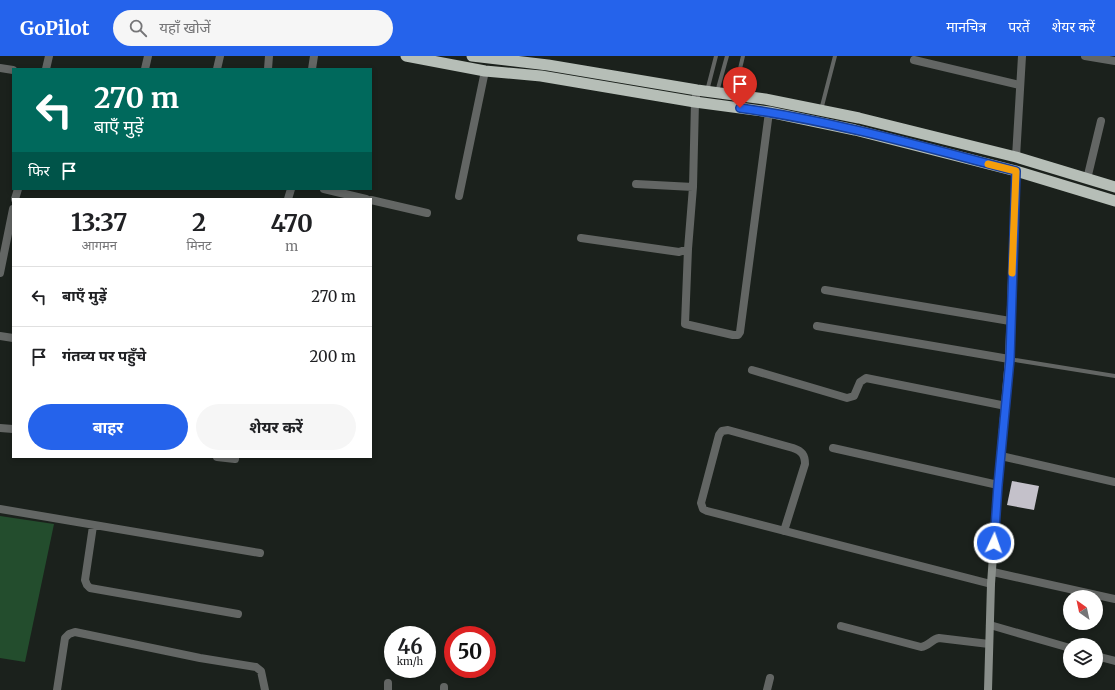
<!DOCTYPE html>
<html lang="hi">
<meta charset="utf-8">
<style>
:root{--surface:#fff;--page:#f6f6f6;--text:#202124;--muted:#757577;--line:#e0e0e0;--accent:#2563eb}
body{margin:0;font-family:Merriweather,"Noto Sans Devanagari",serif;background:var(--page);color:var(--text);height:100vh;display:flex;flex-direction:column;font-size:15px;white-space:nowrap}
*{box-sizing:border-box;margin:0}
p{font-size:13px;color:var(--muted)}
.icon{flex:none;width:22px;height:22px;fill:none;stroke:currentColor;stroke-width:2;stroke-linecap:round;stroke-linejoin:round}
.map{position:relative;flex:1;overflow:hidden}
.sheet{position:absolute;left:12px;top:142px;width:360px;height:260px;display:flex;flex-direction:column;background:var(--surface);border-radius:0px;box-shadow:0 2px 6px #0003}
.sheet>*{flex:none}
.banner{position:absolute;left:12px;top:12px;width:360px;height:122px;border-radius:0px;box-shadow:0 2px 6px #0003;background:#00695c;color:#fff;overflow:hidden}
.needle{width:26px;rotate:327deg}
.tools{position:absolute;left:1063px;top:534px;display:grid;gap:8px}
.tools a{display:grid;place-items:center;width:40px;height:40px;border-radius:50%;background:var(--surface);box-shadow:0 2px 6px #0003;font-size:20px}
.speed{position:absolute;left:384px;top:570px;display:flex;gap:8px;font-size:20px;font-weight:700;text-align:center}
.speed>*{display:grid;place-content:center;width:52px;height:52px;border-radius:50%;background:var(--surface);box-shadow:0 2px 6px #0003;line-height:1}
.speed small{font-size:10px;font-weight:400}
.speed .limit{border:6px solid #d22;background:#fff;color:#111}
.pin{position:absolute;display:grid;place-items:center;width:34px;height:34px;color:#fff;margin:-41px -17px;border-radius:50% 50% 50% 0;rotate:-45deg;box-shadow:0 0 4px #0007}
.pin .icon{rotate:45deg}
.me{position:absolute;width:44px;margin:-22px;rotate:3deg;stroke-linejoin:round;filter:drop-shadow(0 0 3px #0008)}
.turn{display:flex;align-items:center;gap:14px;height:84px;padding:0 16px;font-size:18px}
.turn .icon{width:52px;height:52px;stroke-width:2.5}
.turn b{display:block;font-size:28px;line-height:34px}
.then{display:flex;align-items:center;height:38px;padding:0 16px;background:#0003;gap:8px;font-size:15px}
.eta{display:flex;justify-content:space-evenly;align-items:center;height:68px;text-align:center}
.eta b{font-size:24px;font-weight:700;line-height:28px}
.cta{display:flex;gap:8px;margin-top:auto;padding:8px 16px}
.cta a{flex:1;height:46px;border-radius:24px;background:var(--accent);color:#fff;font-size:16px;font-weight:700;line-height:46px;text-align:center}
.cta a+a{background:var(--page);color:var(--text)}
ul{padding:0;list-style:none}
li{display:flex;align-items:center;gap:12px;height:60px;padding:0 16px;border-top:1px solid var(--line)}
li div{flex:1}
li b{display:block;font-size:15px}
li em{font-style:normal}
header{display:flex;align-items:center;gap:24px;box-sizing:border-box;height:56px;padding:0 20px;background:var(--accent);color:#fff}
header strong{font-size:19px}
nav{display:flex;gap:22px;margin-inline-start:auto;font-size:14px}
.search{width:280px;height:36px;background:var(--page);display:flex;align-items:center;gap:10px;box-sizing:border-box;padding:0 14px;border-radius:22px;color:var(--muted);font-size:15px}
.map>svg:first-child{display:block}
</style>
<header>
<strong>GoPilot</strong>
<div class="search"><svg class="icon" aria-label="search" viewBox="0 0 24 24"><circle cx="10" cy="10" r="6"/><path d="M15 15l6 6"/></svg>यहाँ खोजें</div>
<nav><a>मानचित्र</a><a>परतें</a><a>शेयर करें</a></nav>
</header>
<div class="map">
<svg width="1115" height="634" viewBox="0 0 1115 634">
<rect width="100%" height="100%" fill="#1b211c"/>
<!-- green -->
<path fill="#234d2d" d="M0,460L54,468L25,606L0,602Z"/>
<!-- building -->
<path fill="#c4c1ca" d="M1012,425L1039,430L1034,454L1007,449Z"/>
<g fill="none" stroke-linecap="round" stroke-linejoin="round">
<!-- service -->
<path stroke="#636664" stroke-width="4" d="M707,35L716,0
M717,36L727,0
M734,38L743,0
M821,54L835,0
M1009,303L1115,320"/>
<!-- minor -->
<path stroke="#636664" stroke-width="8" d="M1085,0L1115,5
M914,4L1020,29
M0,12L13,14
M46,13L49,0
M145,13L148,0
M217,13L220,0
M268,13L269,0
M312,13L314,0
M1087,123L1101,65
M636,128L693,131
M324,133L366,143
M459,140L485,15
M15,143L18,133
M288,143L291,133
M371,144L427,157
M581,182L679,196L688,193L693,131L695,46L697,34
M688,193L685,268L733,279H738L740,276L769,56
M0,217L13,153
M825,234L1010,265
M817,270L1009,303
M0,280L13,282
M752,314L847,342L854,340L860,326L866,322L1006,350
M0,372L13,373
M833,392L998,429
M1001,400L1115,426
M217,401L235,403
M0,453L260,497
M93,470L85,524L87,529L90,532L238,558
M784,475L805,408C805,399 802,395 793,392L728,374L722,375L719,379L701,447L703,453L707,455L991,528
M993,516L1115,543
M990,569L1070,592
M841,570L921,591C929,590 932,583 939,582L989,588
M1096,600L1115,605
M444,631V634
M57,634L65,582L69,578L75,576L200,602L256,611L261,615L265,634
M388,634V627
M767,634L770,622"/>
<!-- tertiary -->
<path stroke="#636664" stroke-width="8" d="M1016,101L1022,0"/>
<!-- secondary -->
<path stroke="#8a8f8b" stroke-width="8" d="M988,634L991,528L998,429L1009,303L1016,115"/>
<!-- trunk -->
<path stroke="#b6beb7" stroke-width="11" d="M406,0L485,15L541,20L695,46L769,56L855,74L1016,115L1115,145
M472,0L548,9L697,34L765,43L859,62L1016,101L1115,131"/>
</g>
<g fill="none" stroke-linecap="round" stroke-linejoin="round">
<defs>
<path id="route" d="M740,52C833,65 924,91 1016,115L1010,303L998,429L994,487"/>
</defs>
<!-- route casing -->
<use href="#route" stroke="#184099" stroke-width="10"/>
<!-- route -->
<use href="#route" stroke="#2563eb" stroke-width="7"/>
<!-- slow -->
<path stroke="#f59e0b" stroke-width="7" d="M988,108L1016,115L1012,217"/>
</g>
</svg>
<div class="tools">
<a><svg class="needle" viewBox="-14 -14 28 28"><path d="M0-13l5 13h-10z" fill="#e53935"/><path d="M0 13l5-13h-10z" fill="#757577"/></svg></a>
<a><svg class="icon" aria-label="layers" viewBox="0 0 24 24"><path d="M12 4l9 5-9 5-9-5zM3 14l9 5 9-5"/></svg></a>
</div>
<div class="speed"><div>46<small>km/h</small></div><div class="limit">50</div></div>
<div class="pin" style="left:740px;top:52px;background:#d93025"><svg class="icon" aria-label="arrive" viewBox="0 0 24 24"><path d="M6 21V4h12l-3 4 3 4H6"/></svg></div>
<svg class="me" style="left:994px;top:487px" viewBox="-20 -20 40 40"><circle r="17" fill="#2563eb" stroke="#fff" stroke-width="3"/><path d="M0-11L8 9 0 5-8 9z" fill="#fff"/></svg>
<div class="banner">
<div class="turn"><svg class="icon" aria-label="left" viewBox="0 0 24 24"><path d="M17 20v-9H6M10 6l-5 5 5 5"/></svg><div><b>270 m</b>बाएँ मुड़ें</div></div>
<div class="then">फिर<svg class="icon" aria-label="arrive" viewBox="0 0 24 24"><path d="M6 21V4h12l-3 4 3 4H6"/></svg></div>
</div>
<section class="sheet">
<div class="eta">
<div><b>13:37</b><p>आगमन</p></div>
<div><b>2</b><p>मिनट</p></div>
<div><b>470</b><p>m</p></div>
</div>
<ul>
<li><svg class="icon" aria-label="left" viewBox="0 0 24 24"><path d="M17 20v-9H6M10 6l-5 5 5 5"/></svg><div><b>बाएँ मुड़ें</b></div><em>270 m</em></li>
<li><svg class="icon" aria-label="arrive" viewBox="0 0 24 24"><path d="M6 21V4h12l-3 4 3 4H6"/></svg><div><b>गंतव्य पर पहुँचे</b></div><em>200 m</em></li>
</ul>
<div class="cta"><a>बाहर</a><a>शेयर करें</a></div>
</section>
</div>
